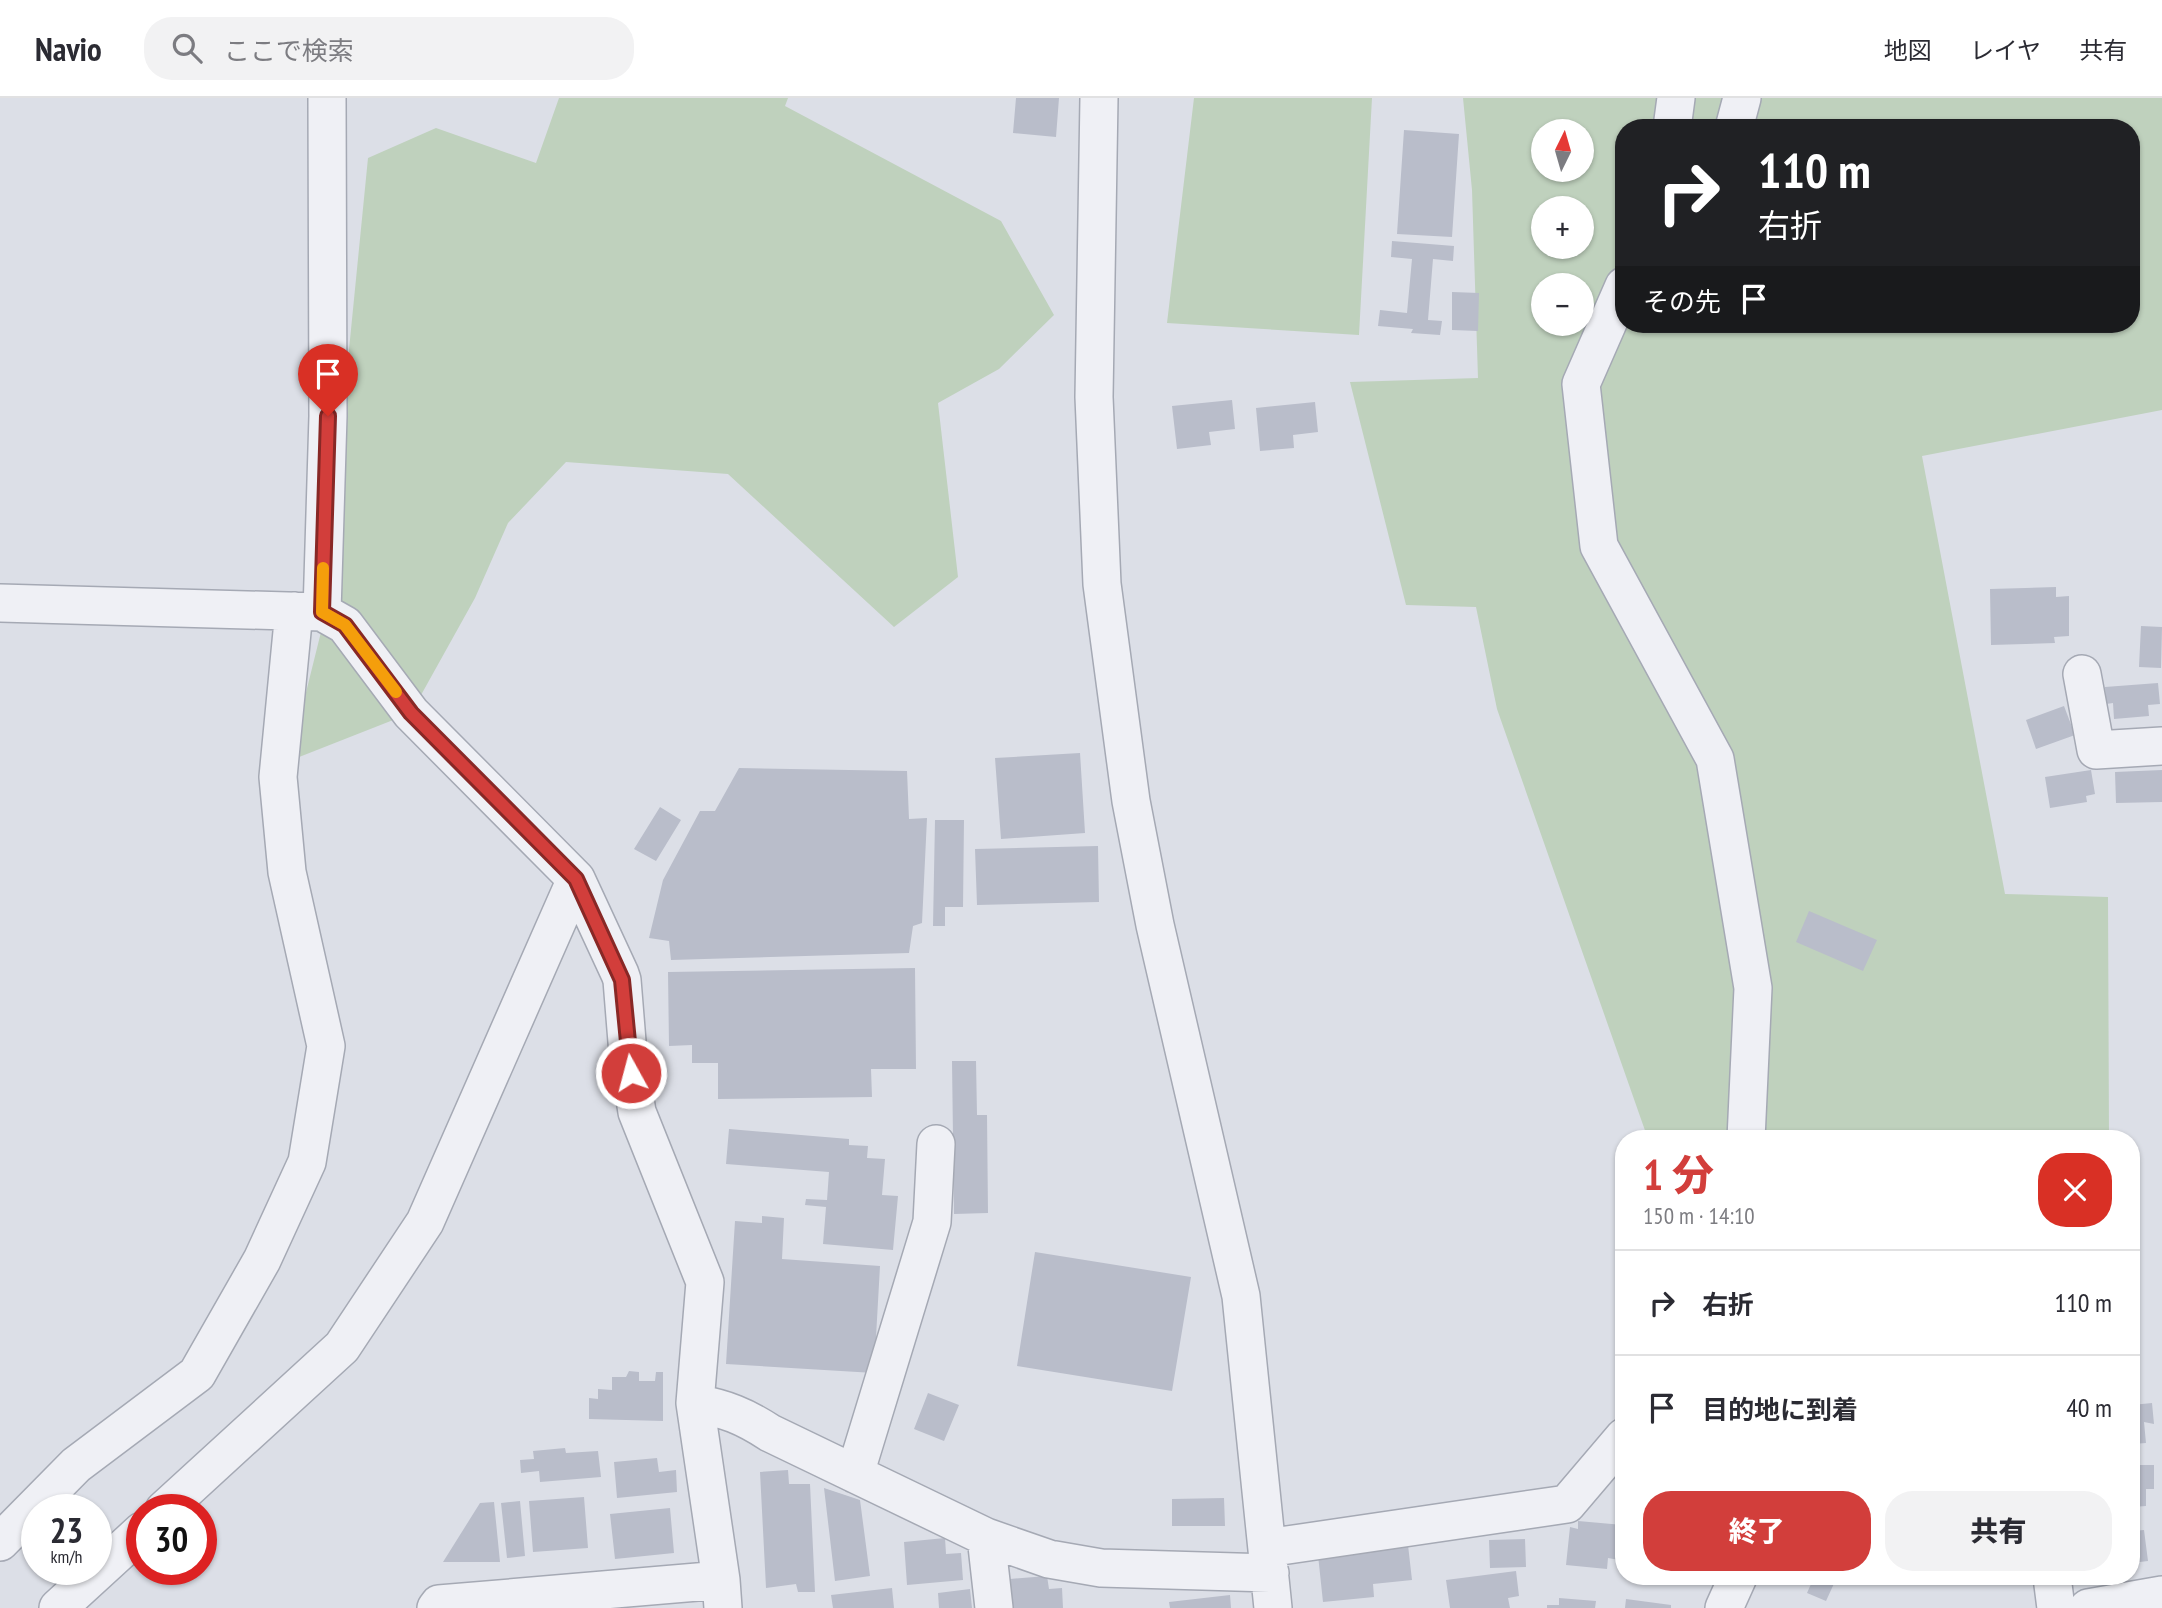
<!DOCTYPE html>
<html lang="ja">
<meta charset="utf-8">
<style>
:root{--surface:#fff;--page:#f2f2f3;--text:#2b2b33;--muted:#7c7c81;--line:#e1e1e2;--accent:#d23e3b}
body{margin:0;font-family:"PT Sans Narrow","Noto Sans JP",sans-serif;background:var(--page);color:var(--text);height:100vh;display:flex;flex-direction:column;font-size:26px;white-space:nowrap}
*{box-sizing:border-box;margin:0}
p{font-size:23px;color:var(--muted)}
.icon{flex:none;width:38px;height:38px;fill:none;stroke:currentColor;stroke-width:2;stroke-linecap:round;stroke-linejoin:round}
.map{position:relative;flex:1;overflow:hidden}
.sheet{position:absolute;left:1615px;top:1032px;width:525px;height:455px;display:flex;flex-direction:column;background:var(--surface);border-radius:28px;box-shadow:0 2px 5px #0004}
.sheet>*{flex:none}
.hud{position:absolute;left:1615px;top:21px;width:525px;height:214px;border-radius:28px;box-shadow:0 2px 5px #0004;background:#202124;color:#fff;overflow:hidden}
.needle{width:46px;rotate:5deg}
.controls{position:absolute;left:1531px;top:21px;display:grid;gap:14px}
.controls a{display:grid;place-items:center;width:63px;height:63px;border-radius:50%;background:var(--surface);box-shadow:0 2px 5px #0004;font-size:35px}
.speed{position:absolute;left:21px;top:1396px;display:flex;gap:14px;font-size:35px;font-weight:700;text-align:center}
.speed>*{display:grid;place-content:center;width:91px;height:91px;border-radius:50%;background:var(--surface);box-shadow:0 2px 5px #0004;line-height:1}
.speed small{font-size:18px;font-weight:400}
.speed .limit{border:10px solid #d22;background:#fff;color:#111}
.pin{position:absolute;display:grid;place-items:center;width:60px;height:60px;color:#fff;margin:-72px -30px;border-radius:50% 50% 50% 0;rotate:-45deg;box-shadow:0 0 7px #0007}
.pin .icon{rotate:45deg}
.me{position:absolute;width:77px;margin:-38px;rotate:353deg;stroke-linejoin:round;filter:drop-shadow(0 0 5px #0008)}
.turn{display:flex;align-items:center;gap:24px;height:147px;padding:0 28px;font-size:32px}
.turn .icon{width:91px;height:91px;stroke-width:2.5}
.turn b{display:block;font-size:49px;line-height:60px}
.then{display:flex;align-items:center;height:66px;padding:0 28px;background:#0003;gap:14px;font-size:26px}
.round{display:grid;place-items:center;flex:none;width:74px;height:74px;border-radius:28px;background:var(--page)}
.head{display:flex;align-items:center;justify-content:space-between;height:119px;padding:0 28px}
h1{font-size:42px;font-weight:800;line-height:52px;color:var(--accent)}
.cta{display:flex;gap:14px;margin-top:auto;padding:14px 28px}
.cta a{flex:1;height:80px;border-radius:28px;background:var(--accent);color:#fff;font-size:28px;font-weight:800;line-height:80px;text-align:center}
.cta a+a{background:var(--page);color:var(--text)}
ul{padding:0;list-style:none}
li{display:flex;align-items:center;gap:21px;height:105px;padding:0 28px;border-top:2px solid var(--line)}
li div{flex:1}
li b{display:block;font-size:26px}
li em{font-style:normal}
header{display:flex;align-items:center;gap:42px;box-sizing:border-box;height:98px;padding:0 35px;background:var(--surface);border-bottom:2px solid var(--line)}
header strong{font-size:33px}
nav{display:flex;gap:38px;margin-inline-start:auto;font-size:24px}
.search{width:490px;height:63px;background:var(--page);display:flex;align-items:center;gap:18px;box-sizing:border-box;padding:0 24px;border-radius:28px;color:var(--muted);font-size:26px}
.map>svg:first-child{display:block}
</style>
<header>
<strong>Navio</strong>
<div class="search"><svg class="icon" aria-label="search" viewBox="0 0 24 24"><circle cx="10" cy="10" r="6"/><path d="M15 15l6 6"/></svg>ここで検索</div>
<nav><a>地図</a><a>レイヤ</a><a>共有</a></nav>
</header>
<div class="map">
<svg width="2162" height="1510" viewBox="0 0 2162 1510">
<rect width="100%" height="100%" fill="#dcdfe7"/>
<!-- green -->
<path fill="#bfd1bd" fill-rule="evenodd" d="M559,0H788L785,8L1001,123L1054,217L999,271L938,305L958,479L894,529L728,376L566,364L508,425L475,500L411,615L289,663L321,534L368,60L436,30L536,65Z
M1194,0H1372L1359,237L1167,225Z
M1463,0H2162V312L1922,358L2005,796L2108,799L2109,1041H1648L1497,611L1476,509L1406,507L1350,284L1478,280L1472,92ZM1624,30H2132V226H1624ZM1544,33H1582V72H1544ZM1544,110H1582V149H1544ZM1544,187H1582V226H1544Z"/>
<!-- building -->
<path fill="#b9bdca" d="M1016,0H1059L1056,39L1013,35Z
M1404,32L1459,36L1452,139L1397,136Z
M1392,143L1454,148L1453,163L1433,161L1428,222L1442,223L1440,237L1411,235L1413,231L1378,228L1380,212L1407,215L1412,161L1391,159Z
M1452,194L1479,195L1478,233L1452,232Z
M1232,302L1235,331L1209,334L1211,347L1177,351L1172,308Z
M1315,304L1318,334L1293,337L1294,350L1260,353L1256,310Z
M2056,489V499L2069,498V538L2054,539L2055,545L1991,547L1990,491Z
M2141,528L2162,529L2161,570L2139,569Z
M2158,585L2160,606L2148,607L2149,618L2114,621L2113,605L2106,606L2105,589Z
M2064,608L2075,637L2036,651L2026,622Z
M1080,655L1085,735L1001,741L995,660Z
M739,670L907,673L909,721L927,720L922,825L913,828L909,855L671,862L669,843L649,840L663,782L700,713H715Z
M2091,672L2095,696L2086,698L2087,704L2050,710L2045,679Z
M2162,672V704L2116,705L2115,674Z
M660,709L681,722L656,763L634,751Z
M935,722H964L963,809H945V828H933Z
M1098,748L1099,804L977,807L975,751Z
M1809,813L1877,842L1863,873L1796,844Z
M915,870L916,971H871L872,999L718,1001V965H692V947L669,948L668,874Z
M952,963H976L977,1017H987L988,1115L954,1116Z
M729,1031L849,1041V1047L868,1048L867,1060L885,1061L882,1097L898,1098L893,1152L823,1146L826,1109L805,1107L806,1101L827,1102L829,1074L726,1066Z
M762,1118L784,1120L782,1161L880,1168L874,1275L726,1266L735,1123L762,1125Z
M1035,1154L1191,1179L1172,1293L1017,1268Z
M629,1273L639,1274V1283H655L656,1274H663V1323L589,1321V1300L598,1301V1291L612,1292V1279H626Z
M928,1295L959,1307L944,1343L914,1331Z
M2152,1305L2154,1326L2144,1324L2146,1345L2132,1346V1307Z
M565,1350L566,1355L598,1353L601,1379L540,1384L539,1373L521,1375L520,1362L534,1361L533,1353Z
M657,1360L659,1374L676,1372L677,1394L617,1400L614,1364Z
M2132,1367H2154V1391H2146V1408L2132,1409Z
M788,1372L789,1386H810L815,1494H798L796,1486L766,1490L760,1374Z
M824,1390L860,1402L870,1478L835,1483Z
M584,1399L588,1450L533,1454L529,1403Z
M1224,1400L1225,1428H1172V1401Z
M520,1403L525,1458L507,1460L501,1405Z
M494,1404L500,1464H443L480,1405Z
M670,1410L674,1455L615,1461L610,1416Z
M1578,1423L1623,1427L1619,1462L1608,1460L1607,1471L1566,1467L1570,1429L1578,1431Z
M2144,1432L2148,1463L2132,1465V1433Z
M945,1440L946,1456L961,1455L963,1482L907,1487L904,1444Z
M1525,1441L1526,1469L1490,1470L1489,1442Z
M1408,1447L1412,1482L1373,1486L1374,1499L1323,1504L1318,1457Z
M1516,1473L1519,1498L1508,1500L1510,1510H1450L1446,1482Z
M1047,1478L1049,1491L1062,1490L1063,1510H1012L1010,1481Z
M1795,1479H1837L1826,1503L1807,1495L1811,1486Z
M892,1490L894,1510H833L831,1497Z
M970,1491L972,1510H939L938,1495Z
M1230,1497L1231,1510H1170L1169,1504Z
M1559,1500L1596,1503L1595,1510H1547V1507H1559Z
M1626,1501L1671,1507V1510H1625Z"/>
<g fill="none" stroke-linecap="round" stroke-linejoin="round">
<defs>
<path id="minor" d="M1099,0L1094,299L1102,486L1131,703L1155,827L1241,1198L1273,1510
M1672,30L1676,0
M1734,30L1742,0
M1624,188L1581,286L1599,448L1715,661L1753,890L1746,1041
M0,505L322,514L345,527L411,615L576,781L620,876L622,882L628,956L637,1014L705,1184L695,1305L721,1482L723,1510
M322,514L328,318L327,0
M2082,576L2096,652L2162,648
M695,1305C726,1311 744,1318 770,1335L986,1439L1049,1461L1101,1470L1270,1475
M855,1376L932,1124L936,1046
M164,1412L342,1249L425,1124L576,781
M986,1439L994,1510
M0,1444L76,1367L197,1276L262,1162L307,1064L326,948L287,774L278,679L294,513
M1267,1450L1567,1406L1624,1339
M2052,1479L2056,1510
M58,1510L142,1433
M436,1510L439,1506L721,1482
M1724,1510L1738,1479
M2088,1510L2162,1497"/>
</defs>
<!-- minor casing -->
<use href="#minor" stroke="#a5a9b4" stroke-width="40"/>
<!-- minor -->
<use href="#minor" stroke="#eff0f5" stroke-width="37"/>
</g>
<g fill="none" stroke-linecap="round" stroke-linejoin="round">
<defs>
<path id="route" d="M328,318L322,514L345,527L411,615L576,781L622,882L631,975"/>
</defs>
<!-- route casing -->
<use href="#route" stroke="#882826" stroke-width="18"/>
<!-- route -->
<use href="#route" stroke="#d23e3b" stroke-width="12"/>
<!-- slow -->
<path stroke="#f59e0b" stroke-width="12" d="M323,470L322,514L345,527L396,594"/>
</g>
</svg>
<div class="controls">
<a><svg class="needle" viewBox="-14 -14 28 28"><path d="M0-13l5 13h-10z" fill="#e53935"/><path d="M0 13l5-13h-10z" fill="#7c7c81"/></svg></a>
<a>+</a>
<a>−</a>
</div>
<div class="speed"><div>23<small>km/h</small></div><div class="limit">30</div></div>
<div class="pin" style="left:328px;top:318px;background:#d93025"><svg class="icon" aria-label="arrive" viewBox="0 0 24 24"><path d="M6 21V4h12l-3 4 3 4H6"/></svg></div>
<svg class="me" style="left:631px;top:975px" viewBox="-20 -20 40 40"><circle r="17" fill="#d23e3b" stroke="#fff" stroke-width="3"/><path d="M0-11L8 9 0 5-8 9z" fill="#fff"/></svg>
<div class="hud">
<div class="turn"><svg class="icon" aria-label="right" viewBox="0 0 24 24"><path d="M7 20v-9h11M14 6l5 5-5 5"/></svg><div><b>110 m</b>右折</div></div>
<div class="then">その先<svg class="icon" aria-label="arrive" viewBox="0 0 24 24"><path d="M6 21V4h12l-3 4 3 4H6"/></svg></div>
</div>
<section class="sheet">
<div class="head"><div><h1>1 分</h1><p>150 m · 14:10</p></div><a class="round" style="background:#d93025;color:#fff"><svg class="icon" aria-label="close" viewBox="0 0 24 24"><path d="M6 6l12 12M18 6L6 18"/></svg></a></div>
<ul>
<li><svg class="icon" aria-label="right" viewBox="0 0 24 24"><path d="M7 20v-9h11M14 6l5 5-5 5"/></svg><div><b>右折</b></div><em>110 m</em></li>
<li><svg class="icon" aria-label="arrive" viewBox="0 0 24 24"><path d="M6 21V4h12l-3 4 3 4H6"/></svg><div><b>目的地に到着</b></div><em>40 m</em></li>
</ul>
<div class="cta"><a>終了</a><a>共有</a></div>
</section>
</div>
